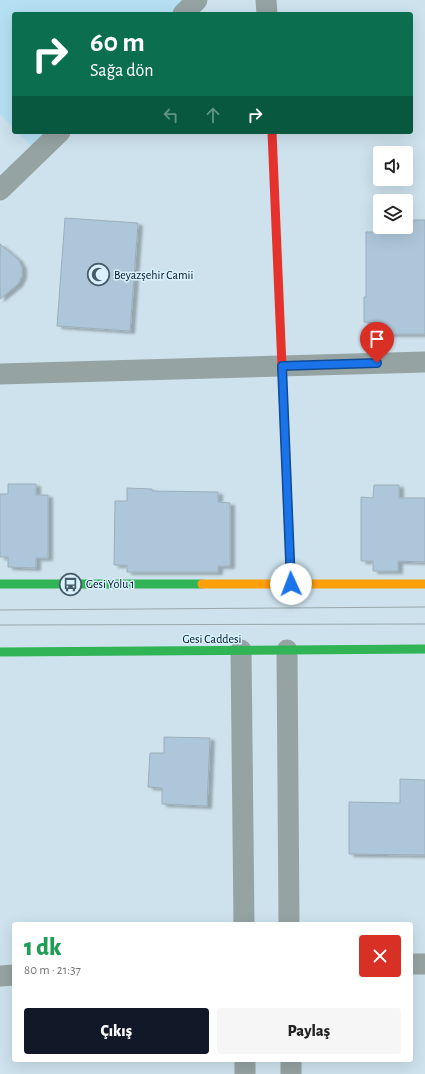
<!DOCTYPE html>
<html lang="tr">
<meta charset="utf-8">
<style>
:root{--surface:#fff;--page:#f6f6f6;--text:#222;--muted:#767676;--accent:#111827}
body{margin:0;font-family:"Alegreya Sans",sans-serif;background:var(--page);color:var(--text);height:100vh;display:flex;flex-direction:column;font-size:15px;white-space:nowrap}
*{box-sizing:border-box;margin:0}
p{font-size:13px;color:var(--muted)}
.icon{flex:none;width:22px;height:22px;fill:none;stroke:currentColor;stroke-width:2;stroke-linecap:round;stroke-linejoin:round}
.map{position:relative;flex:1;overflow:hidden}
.sheet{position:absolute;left:12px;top:922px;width:401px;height:140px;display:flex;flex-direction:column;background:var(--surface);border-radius:4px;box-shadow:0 4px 16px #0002}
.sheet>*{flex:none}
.banner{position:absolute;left:12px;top:12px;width:401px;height:122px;border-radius:4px;box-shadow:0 4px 16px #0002;background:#0b6e4f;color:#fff;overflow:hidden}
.buttons{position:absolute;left:373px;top:146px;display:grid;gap:8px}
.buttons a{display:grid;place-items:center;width:40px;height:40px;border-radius:4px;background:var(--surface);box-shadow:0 4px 16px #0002;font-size:20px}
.pin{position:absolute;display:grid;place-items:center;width:34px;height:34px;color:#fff;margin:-41px -17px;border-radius:50% 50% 50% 0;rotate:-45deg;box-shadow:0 0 4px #0007}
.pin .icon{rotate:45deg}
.me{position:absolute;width:44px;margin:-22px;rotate:358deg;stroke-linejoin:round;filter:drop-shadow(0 0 3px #0008)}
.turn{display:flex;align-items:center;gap:14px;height:84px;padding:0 12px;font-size:18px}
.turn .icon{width:52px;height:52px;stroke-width:2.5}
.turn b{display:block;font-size:28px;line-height:34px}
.lanes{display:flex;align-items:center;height:38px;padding:0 12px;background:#0003;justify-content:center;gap:20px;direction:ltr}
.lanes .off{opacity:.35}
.round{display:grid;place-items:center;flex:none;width:42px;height:42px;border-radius:4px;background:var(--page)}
.head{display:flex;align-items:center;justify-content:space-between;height:68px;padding:0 12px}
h1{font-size:24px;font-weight:800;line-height:30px;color:#1e9e55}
.primary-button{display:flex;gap:8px;margin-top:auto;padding:8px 12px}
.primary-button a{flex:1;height:46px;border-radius:4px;background:var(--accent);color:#fff;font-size:16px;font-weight:800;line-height:46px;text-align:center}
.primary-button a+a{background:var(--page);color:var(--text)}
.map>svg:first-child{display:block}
</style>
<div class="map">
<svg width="425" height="1074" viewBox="0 0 425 1074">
<defs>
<filter id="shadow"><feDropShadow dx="4.5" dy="2.5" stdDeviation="1" flood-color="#0004"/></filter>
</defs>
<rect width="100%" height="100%" fill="#cde2ed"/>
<!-- built -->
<path fill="#b5e0f4" d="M0,0H196L181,14H14V128L0,114Z
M18,132H54L35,150Z"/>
<!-- building -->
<path fill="#adc6d9" stroke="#9caeba" filter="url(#shadow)" d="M65,218L138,223L130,331L57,326Z
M376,220H380V227H406V220H425V334H377V323L364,322V297H366V232H377Z
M0,244L18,259L22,267V276L18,284L0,299Z
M8,484H36V495H48V558H36V568L8,567V557H0V494H8Z
M374,485H399V498H425V562L398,561V571H373V561H361V497L373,498Z
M127,488L152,489V491L218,492V502L230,503V566H218V572H127V565H114L115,501H127Z
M164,737L210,738L207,806L162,804V788L148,787L150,753H164Z
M400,779L425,780V855L349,854V802L400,803Z"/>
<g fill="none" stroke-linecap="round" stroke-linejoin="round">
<!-- street -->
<path stroke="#96a3a3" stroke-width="21" d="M266,0L267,14
M183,14L197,0
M0,190L60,132
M0,374L425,362
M241,650L244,924
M287,650L289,924
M411,964H425
M0,976L14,975
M245,1060V1074
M291,1060V1074"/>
<!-- fast -->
<path stroke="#30b455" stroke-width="9" d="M282,367L291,584
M0,584H202
M0,652L425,649"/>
<!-- slow -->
<path stroke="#ff9f0a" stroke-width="9" d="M202,584H425"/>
<!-- jam -->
<path stroke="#e5322d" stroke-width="9" d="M272,132L282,367"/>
<!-- tram -->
<path stroke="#98a6ab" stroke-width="1" d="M0,610L425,607
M0,625L425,624"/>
</g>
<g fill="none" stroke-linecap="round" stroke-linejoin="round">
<defs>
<path id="route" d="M291,584L282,366L377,363"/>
</defs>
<!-- route casing -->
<use href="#route" stroke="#114b97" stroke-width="10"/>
<!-- route -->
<use href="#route" stroke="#1a73e8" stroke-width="7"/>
</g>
<!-- icons -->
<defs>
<symbol id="mosque-ring" viewBox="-11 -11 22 22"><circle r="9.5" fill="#d8f2ff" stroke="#485c67" stroke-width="1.5"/><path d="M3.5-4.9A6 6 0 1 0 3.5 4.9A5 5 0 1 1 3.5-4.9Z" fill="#485c67"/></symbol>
<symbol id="bus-ring" viewBox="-11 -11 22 22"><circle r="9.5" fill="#d8f2ff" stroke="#485c67" stroke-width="1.5"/><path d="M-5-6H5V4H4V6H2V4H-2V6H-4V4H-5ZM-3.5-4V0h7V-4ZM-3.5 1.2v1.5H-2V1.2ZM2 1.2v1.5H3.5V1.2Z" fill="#485c67"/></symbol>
</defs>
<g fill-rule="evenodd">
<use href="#mosque-ring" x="86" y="262" width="25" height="25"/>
<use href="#bus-ring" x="58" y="572" width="25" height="25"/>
</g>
<g text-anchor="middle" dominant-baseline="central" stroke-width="3" stroke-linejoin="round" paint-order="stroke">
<!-- poi labels -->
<g font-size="12" fill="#00141f" stroke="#d8f2ff" text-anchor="start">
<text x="114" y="275">Beyazşehir Camii</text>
<text x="86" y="584">Gesi Yolu 1</text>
</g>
<!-- street labels -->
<g font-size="12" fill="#00141f" stroke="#d8f2ff">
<text x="212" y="639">Gesi Caddesi</text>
</g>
</g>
</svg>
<div class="buttons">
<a><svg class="icon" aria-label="sound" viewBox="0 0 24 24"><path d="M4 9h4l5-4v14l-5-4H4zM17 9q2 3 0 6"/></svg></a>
<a><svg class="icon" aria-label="layers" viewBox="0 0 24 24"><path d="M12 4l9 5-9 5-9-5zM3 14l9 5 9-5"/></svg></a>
</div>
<div class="pin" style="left:377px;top:363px;background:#d93025"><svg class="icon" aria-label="arrive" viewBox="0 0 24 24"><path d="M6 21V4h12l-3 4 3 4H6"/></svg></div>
<svg class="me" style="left:291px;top:584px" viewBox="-20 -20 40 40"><circle r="19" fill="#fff"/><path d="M0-13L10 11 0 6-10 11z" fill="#1a73e8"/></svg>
<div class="banner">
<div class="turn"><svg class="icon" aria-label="right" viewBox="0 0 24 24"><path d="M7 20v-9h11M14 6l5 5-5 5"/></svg><div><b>60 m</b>Sağa dön</div></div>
<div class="lanes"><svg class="icon off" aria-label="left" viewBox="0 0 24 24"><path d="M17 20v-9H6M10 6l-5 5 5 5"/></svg><svg class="icon off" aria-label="ahead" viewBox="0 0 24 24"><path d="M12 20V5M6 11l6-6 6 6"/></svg><svg class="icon" aria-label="right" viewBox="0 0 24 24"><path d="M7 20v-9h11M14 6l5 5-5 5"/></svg></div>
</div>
<section class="sheet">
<div class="head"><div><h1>1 dk</h1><p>80 m · 21:37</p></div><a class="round" style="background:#d93025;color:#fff"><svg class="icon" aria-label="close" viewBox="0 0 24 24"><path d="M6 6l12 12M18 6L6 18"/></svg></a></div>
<div class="primary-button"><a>Çıkış</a><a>Paylaş</a></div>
</section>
</div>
